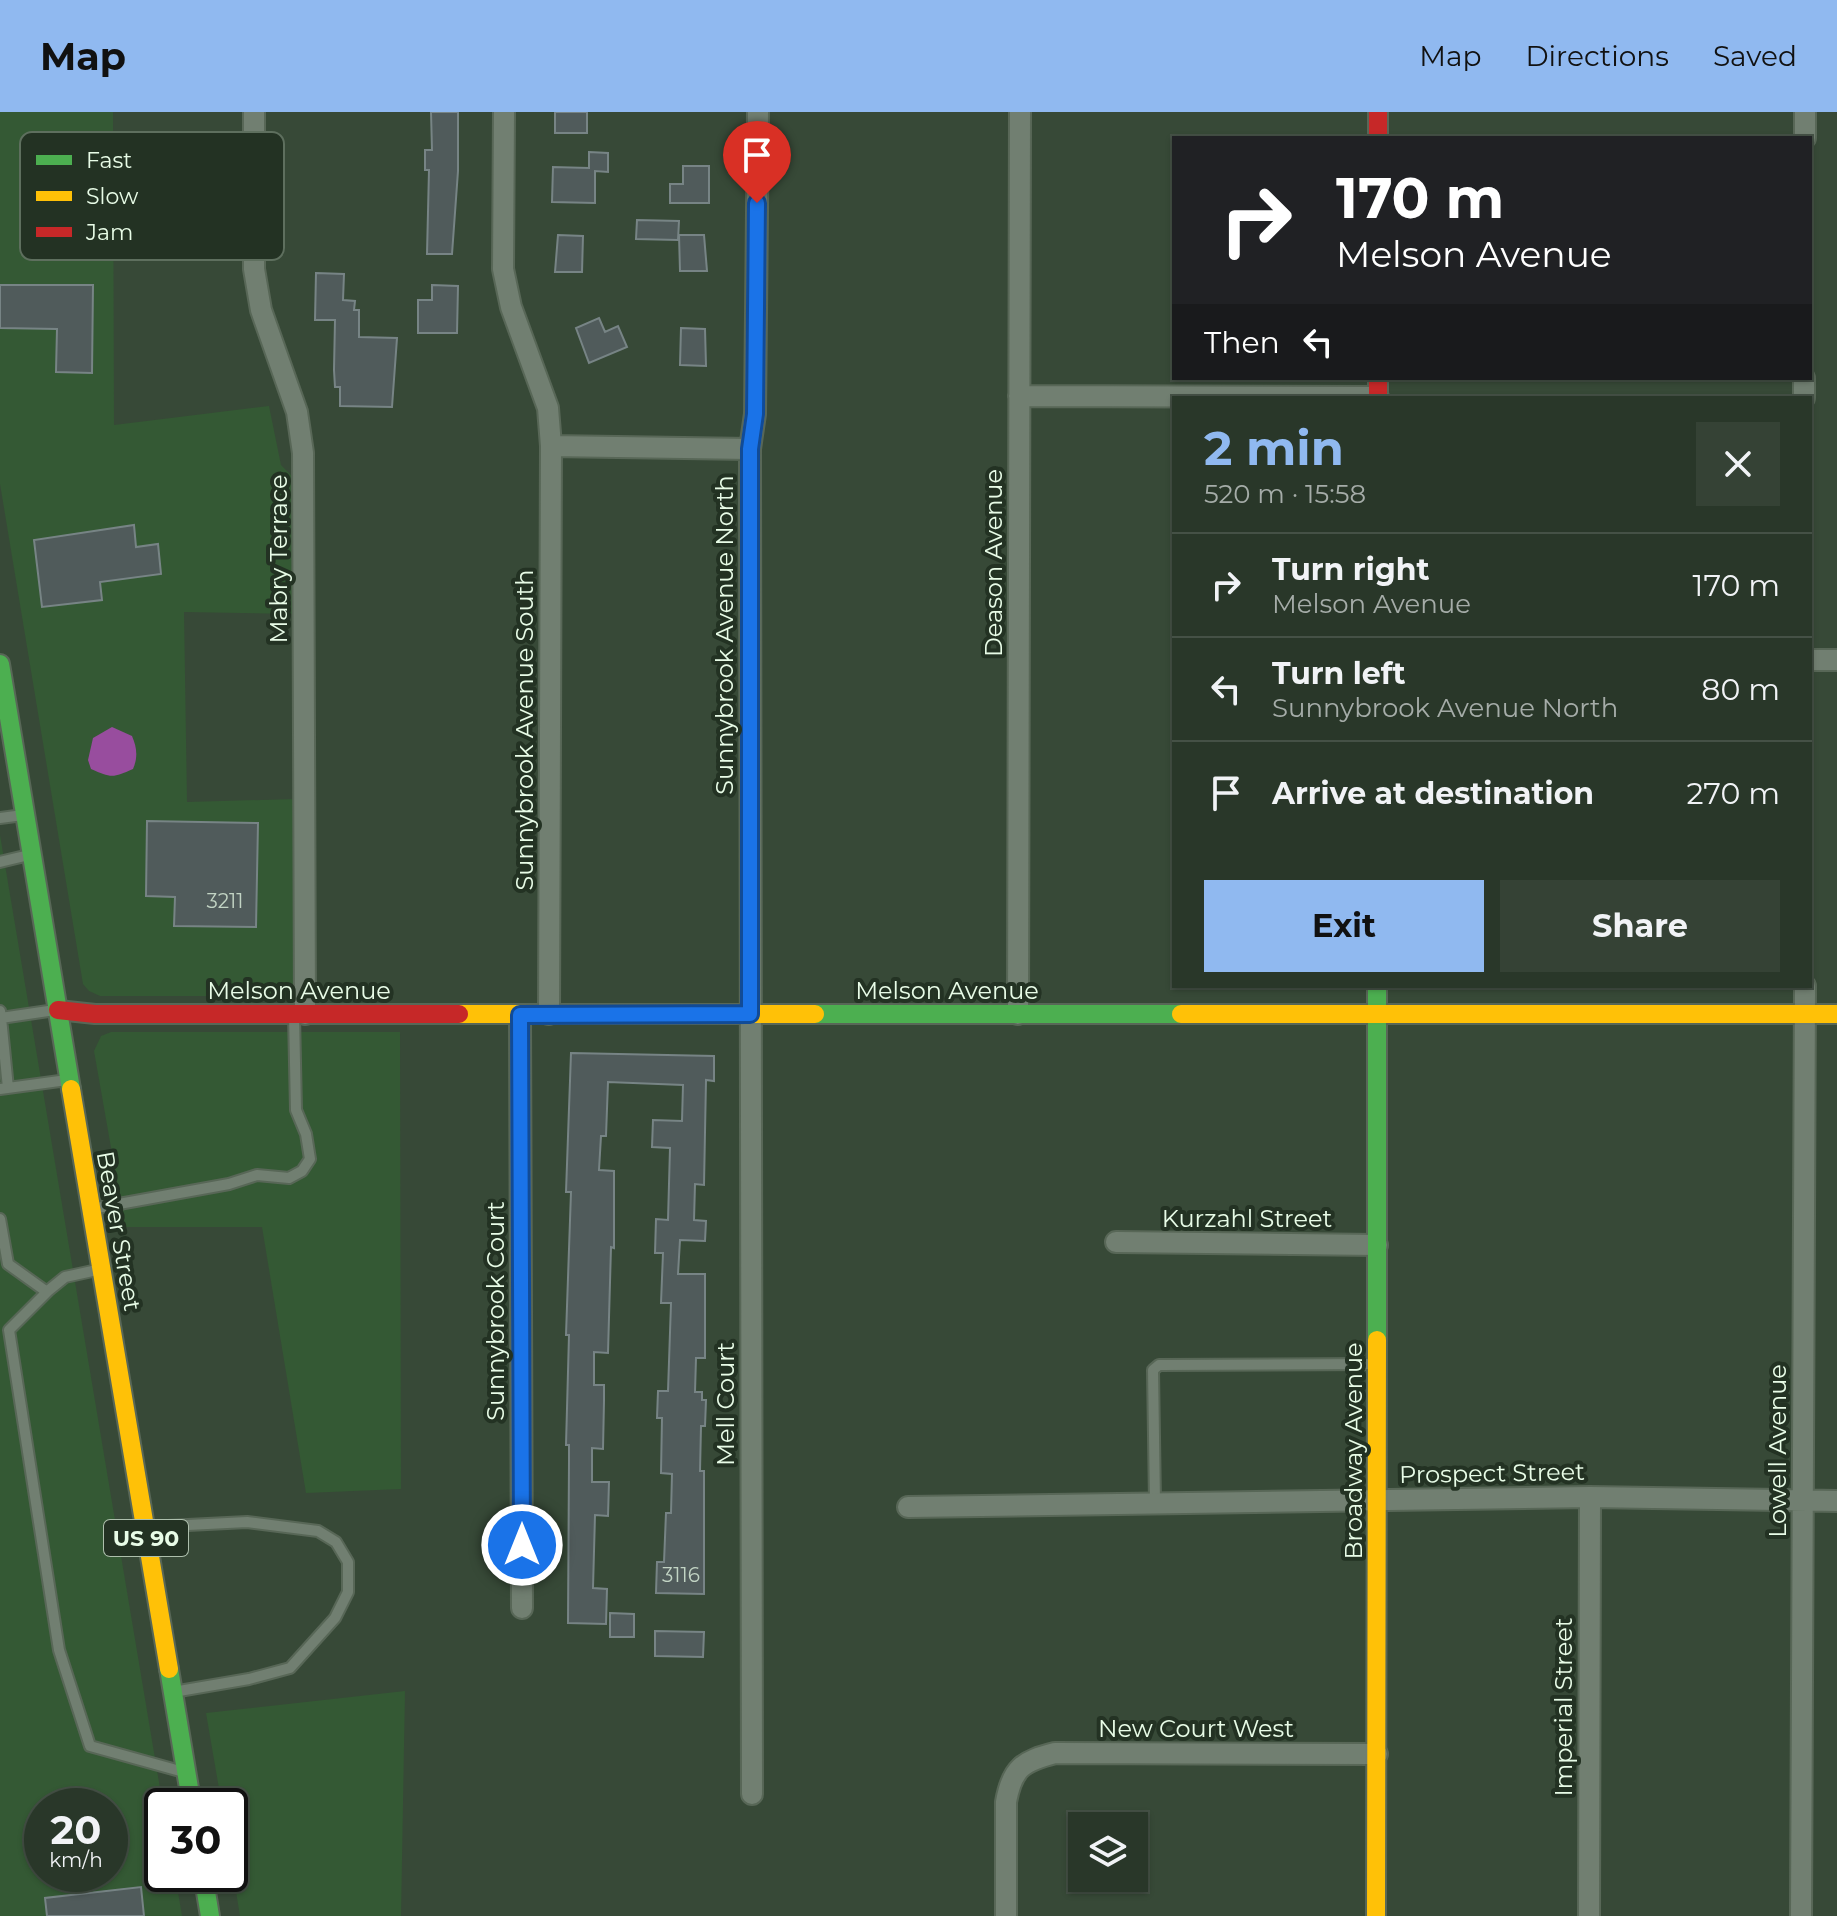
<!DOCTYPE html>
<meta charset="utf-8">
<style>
:root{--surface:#293729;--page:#354235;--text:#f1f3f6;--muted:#a5aca8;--line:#455146;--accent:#90b9f0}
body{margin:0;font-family:Montserrat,sans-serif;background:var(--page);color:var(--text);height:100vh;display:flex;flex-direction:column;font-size:30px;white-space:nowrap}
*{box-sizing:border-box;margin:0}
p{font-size:26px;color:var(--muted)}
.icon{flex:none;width:44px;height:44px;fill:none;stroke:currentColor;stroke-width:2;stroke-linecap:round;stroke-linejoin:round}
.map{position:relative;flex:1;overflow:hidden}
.details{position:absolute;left:1172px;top:284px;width:640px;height:592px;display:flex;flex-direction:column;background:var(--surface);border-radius:0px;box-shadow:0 2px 6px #0004,0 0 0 2px var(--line)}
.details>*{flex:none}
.top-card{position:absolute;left:1172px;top:24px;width:640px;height:244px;border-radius:0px;box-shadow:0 2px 6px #0004,0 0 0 2px var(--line);background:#202124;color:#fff;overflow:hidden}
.tools{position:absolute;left:1068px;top:1700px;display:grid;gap:16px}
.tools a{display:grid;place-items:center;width:80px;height:80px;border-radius:0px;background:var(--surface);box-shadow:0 2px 6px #0004,0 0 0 2px var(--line);font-size:40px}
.speed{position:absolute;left:24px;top:1676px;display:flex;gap:16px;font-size:40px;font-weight:700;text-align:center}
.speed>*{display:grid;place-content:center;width:104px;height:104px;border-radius:50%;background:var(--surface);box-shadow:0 2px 6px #0004,0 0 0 2px var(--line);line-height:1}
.speed small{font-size:20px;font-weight:400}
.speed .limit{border:4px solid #111;border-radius:12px;background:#fff;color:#111}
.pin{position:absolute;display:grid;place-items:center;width:68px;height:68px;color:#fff;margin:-82px -34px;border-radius:50% 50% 50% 0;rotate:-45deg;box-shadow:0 0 8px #0007}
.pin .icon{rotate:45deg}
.me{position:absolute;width:88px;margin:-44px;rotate:0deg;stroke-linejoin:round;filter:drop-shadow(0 0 6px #0008)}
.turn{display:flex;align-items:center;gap:28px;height:168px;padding:0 32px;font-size:36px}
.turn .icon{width:104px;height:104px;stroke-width:2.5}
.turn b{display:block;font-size:56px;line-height:68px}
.then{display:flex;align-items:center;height:76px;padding:0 32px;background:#0003;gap:16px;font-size:30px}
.round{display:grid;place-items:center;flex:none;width:84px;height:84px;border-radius:0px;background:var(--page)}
.headline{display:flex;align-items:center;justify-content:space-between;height:136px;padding:0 32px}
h1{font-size:48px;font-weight:700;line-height:60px;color:var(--accent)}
.button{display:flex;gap:16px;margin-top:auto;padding:16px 32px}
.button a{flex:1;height:92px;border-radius:0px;background:var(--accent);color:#111;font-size:32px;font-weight:700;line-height:92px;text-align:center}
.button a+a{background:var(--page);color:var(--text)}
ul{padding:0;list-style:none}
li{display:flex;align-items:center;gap:24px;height:104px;padding:0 32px;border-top:2px solid var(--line)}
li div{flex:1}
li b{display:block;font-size:30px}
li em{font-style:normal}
header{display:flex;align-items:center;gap:48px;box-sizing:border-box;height:112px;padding:0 40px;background:var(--accent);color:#111}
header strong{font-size:38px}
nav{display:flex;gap:44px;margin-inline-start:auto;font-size:28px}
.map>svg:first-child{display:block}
</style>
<header>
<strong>Map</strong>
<nav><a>Map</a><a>Directions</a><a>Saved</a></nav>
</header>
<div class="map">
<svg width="1837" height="1804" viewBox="0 0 1837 1804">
<rect width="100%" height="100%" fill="#374937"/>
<!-- built -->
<path fill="#345934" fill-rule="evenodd" d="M0,0H113L114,313L269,294L281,353L294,366L296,502L184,500L187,690L297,687L295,884H100L89,879L83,872L0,372Z
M0,723L163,1694L162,1762H175L182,1804H0ZM42,1694H110V1762H42Z
M111,920H400L401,1377L306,1381L262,1115H125L94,939L101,924Z
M405,1579L401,1804H240L230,1743V1694H222L206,1601Z"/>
<!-- water -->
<path fill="#984d9e" d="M112,615L132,624C137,636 138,645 133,657C113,666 111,666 91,657L88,648L93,626Z"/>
<!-- building -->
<path fill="#505b5b" stroke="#778485" stroke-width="2" d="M431,0H458V59L452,142H427L429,58H425V38H432Z
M555,0H587V21H555Z
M589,40L608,41V60L595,59V91L552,90L553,55L589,56Z
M683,54H709V91H670V72H683Z
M637,108L679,109L678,128L636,127Z
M558,123L583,124L582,160H555Z
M679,123H704L707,159H680Z
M316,161L344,162L343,188L355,189L354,198H359V225L397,226L392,295L340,294V275H335L334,258L335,208H315Z
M0,173H93L92,261L56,260L57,217L0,216Z
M432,173L458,174L457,221H418V188H432Z
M599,206L605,220L618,214L627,235L589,251L576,216Z
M681,216L705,217L706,254L680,253Z
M134,413L136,435L158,432L161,462L100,470L102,488L42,495L34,428Z
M147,709L258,711L256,815L174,814L175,785L146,784Z
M571,941L714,944V969L706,968L704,1073L695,1072L694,1108L706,1109L705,1129L680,1128L678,1162H705V1246H696L695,1280H702V1288H706L705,1314H701L700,1359H704V1482L656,1481L657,1450H664L666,1401H671L672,1362L661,1361L662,1306H657L658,1279H668L671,1191H661L663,1141H655L656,1107L668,1108L670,1036L652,1035L653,1008L682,1009L683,973L608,970L606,1024H601L599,1058L614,1059V1136L611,1135L608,1241L594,1240V1273H604V1289L603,1337L592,1336V1370H609L608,1404L595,1403L593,1476L607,1477L606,1512L568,1511L569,1349V1333H566L569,1223H566L571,1080H566Z
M610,1501L634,1502V1525H610Z
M655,1519L704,1520L703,1545L655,1544Z
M141,1775L144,1804H47L45,1786Z"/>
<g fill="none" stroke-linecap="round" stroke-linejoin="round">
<defs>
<path id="lane" d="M0,706L23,703
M0,750L29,743
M0,899L1,906L55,898
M1,906L8,976
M0,977L67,968
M97,1096L229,1072L257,1063L289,1066L302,1059L310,1047L306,1022L296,998L294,903
M0,1107L8,1152L47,1180
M97,1158L65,1165L49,1178L9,1218L59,1538L90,1634L180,1659
M1155,1391L1153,1258L1159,1253L1375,1252
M148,1415L247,1410L318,1419L336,1430L348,1450V1480L335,1506L290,1556L249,1567L179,1579"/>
<path id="street" d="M254,0V157L261,198L297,300L303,341L305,902
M504,0L503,157L511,195L548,296L551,334L549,902
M1805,26V0
M1019,284L1378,285
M1804,286V266
M551,334L750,337
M1810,548H1837
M1018,902L1020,0
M520,903L522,1496
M1116,1130L1377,1133
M908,1395L1590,1385L1837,1389
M752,1682L750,337L755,302L758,0
M1006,1804V1690C1012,1656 1023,1649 1055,1641L1377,1642
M1589,1804L1590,1385
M1801,1804L1805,874"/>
<path id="fast" d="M0,552L71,977
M815,902H1181
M1377,1228V874
M169,1557L192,1694
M203,1762L210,1804"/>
<path id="slow" d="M459,902H815
M1181,902H1837
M71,977L169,1557
M1376,1804L1377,1228"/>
<path id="jam" d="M1378,0V26
M1378,266V286
M58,898L95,902H459"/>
</defs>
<!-- lane casing -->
<use href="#lane" stroke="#586757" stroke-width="14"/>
<!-- street casing -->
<use href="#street" stroke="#586757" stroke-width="24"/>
<!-- fast casing -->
<use href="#fast" stroke="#586757" stroke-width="22"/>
<!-- slow casing -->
<use href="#slow" stroke="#586757" stroke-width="22"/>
<!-- jam casing -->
<use href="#jam" stroke="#586757" stroke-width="22"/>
<!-- lane -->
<use href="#lane" stroke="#717f71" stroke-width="10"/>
<!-- street -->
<use href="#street" stroke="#717f71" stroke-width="20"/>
<!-- fast -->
<use href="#fast" stroke="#4caf50" stroke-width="18"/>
<!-- slow -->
<use href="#slow" stroke="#ffc107" stroke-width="18"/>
<!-- jam -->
<use href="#jam" stroke="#c62828" stroke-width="18"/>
</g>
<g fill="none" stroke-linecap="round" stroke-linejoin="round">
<defs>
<path id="route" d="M522,1433L520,903L750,902V337L755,302L757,91"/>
</defs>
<!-- route casing -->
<use href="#route" stroke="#114b97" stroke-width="20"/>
<!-- route -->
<use href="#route" stroke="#1a73e8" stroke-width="14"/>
</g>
<g text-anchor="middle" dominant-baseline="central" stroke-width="8" stroke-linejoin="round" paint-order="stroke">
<!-- number labels -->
<g font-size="20" fill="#c2d4c4">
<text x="225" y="789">3211</text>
<text x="681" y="1463">3116</text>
</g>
<!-- shield labels -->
<rect fill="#233223" stroke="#adbfac" stroke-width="2" x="104" y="1408" width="84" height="36" rx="6"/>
<g font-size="22" font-weight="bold" fill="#e8fce7">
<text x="146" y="1426">US 90</text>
</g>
<!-- street labels -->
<g font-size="24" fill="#e8fce7" stroke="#233223">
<text transform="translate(278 447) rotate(-90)">Mabry Terrace</text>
<text transform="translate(993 451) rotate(-90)">Deason Avenue</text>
<text transform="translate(724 523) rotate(-90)">Sunnybrook Avenue North</text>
<text transform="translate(524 618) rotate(-90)">Sunnybrook Avenue South</text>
<text x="299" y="878">Melson Avenue</text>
<text x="947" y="878">Melson Avenue</text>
<text x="1247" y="1106">Kurzahl Street</text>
<text transform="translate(119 1119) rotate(80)">Beaver Street</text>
<text transform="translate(495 1199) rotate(-90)">Sunnybrook Court</text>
<text transform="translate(725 1292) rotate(-90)">Mell Court</text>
<text transform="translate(1353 1339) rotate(-90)">Broadway Avenue</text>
<text transform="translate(1777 1339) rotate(-90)">Lowell Avenue</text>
<text transform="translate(1492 1361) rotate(-1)">Prospect Street</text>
<text transform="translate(1563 1595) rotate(-90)">Imperial Street</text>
<text x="1196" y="1616">New Court West</text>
</g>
</g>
<!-- legend -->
<rect x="20" y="20" width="264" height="128" rx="12" fill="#233223" stroke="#5e6f5e" stroke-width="2"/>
<rect x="36" y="43" width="36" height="10" fill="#4caf50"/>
<rect x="36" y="79" width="36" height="10" fill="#ffc107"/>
<rect x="36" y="115" width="36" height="10" fill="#c62828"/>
<g font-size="22" fill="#e8fce7">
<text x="86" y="56">Fast</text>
<text x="86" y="92">Slow</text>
<text x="86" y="128">Jam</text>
</g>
</svg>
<div class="tools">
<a><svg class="icon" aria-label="layers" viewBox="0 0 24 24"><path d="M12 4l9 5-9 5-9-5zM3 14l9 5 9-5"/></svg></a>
</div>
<div class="speed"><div>20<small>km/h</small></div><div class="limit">30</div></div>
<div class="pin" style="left:757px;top:91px;background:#d93025"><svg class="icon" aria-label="arrive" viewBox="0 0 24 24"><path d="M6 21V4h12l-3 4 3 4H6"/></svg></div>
<svg class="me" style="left:522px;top:1433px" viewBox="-20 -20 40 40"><circle r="17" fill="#1a73e8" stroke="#fff" stroke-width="3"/><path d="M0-11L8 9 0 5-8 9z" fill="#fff"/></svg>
<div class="top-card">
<div class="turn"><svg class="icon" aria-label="right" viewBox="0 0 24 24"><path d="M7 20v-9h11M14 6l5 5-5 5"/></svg><div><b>170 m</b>Melson Avenue</div></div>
<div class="then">Then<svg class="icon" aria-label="left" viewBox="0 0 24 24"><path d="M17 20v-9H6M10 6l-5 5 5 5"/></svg></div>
</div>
<section class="details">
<div class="headline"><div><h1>2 min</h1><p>520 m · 15:58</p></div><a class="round"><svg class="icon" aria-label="close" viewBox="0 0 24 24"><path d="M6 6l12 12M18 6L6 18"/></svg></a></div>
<ul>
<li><svg class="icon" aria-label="right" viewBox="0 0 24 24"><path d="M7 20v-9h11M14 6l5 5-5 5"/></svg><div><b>Turn right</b><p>Melson Avenue</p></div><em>170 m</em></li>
<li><svg class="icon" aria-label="left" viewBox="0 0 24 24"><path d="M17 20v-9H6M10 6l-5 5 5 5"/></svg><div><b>Turn left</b><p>Sunnybrook Avenue North</p></div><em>80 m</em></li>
<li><svg class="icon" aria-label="arrive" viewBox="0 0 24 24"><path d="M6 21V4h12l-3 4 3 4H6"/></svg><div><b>Arrive at destination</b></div><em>270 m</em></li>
</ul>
<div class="button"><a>Exit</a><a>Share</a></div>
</section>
</div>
